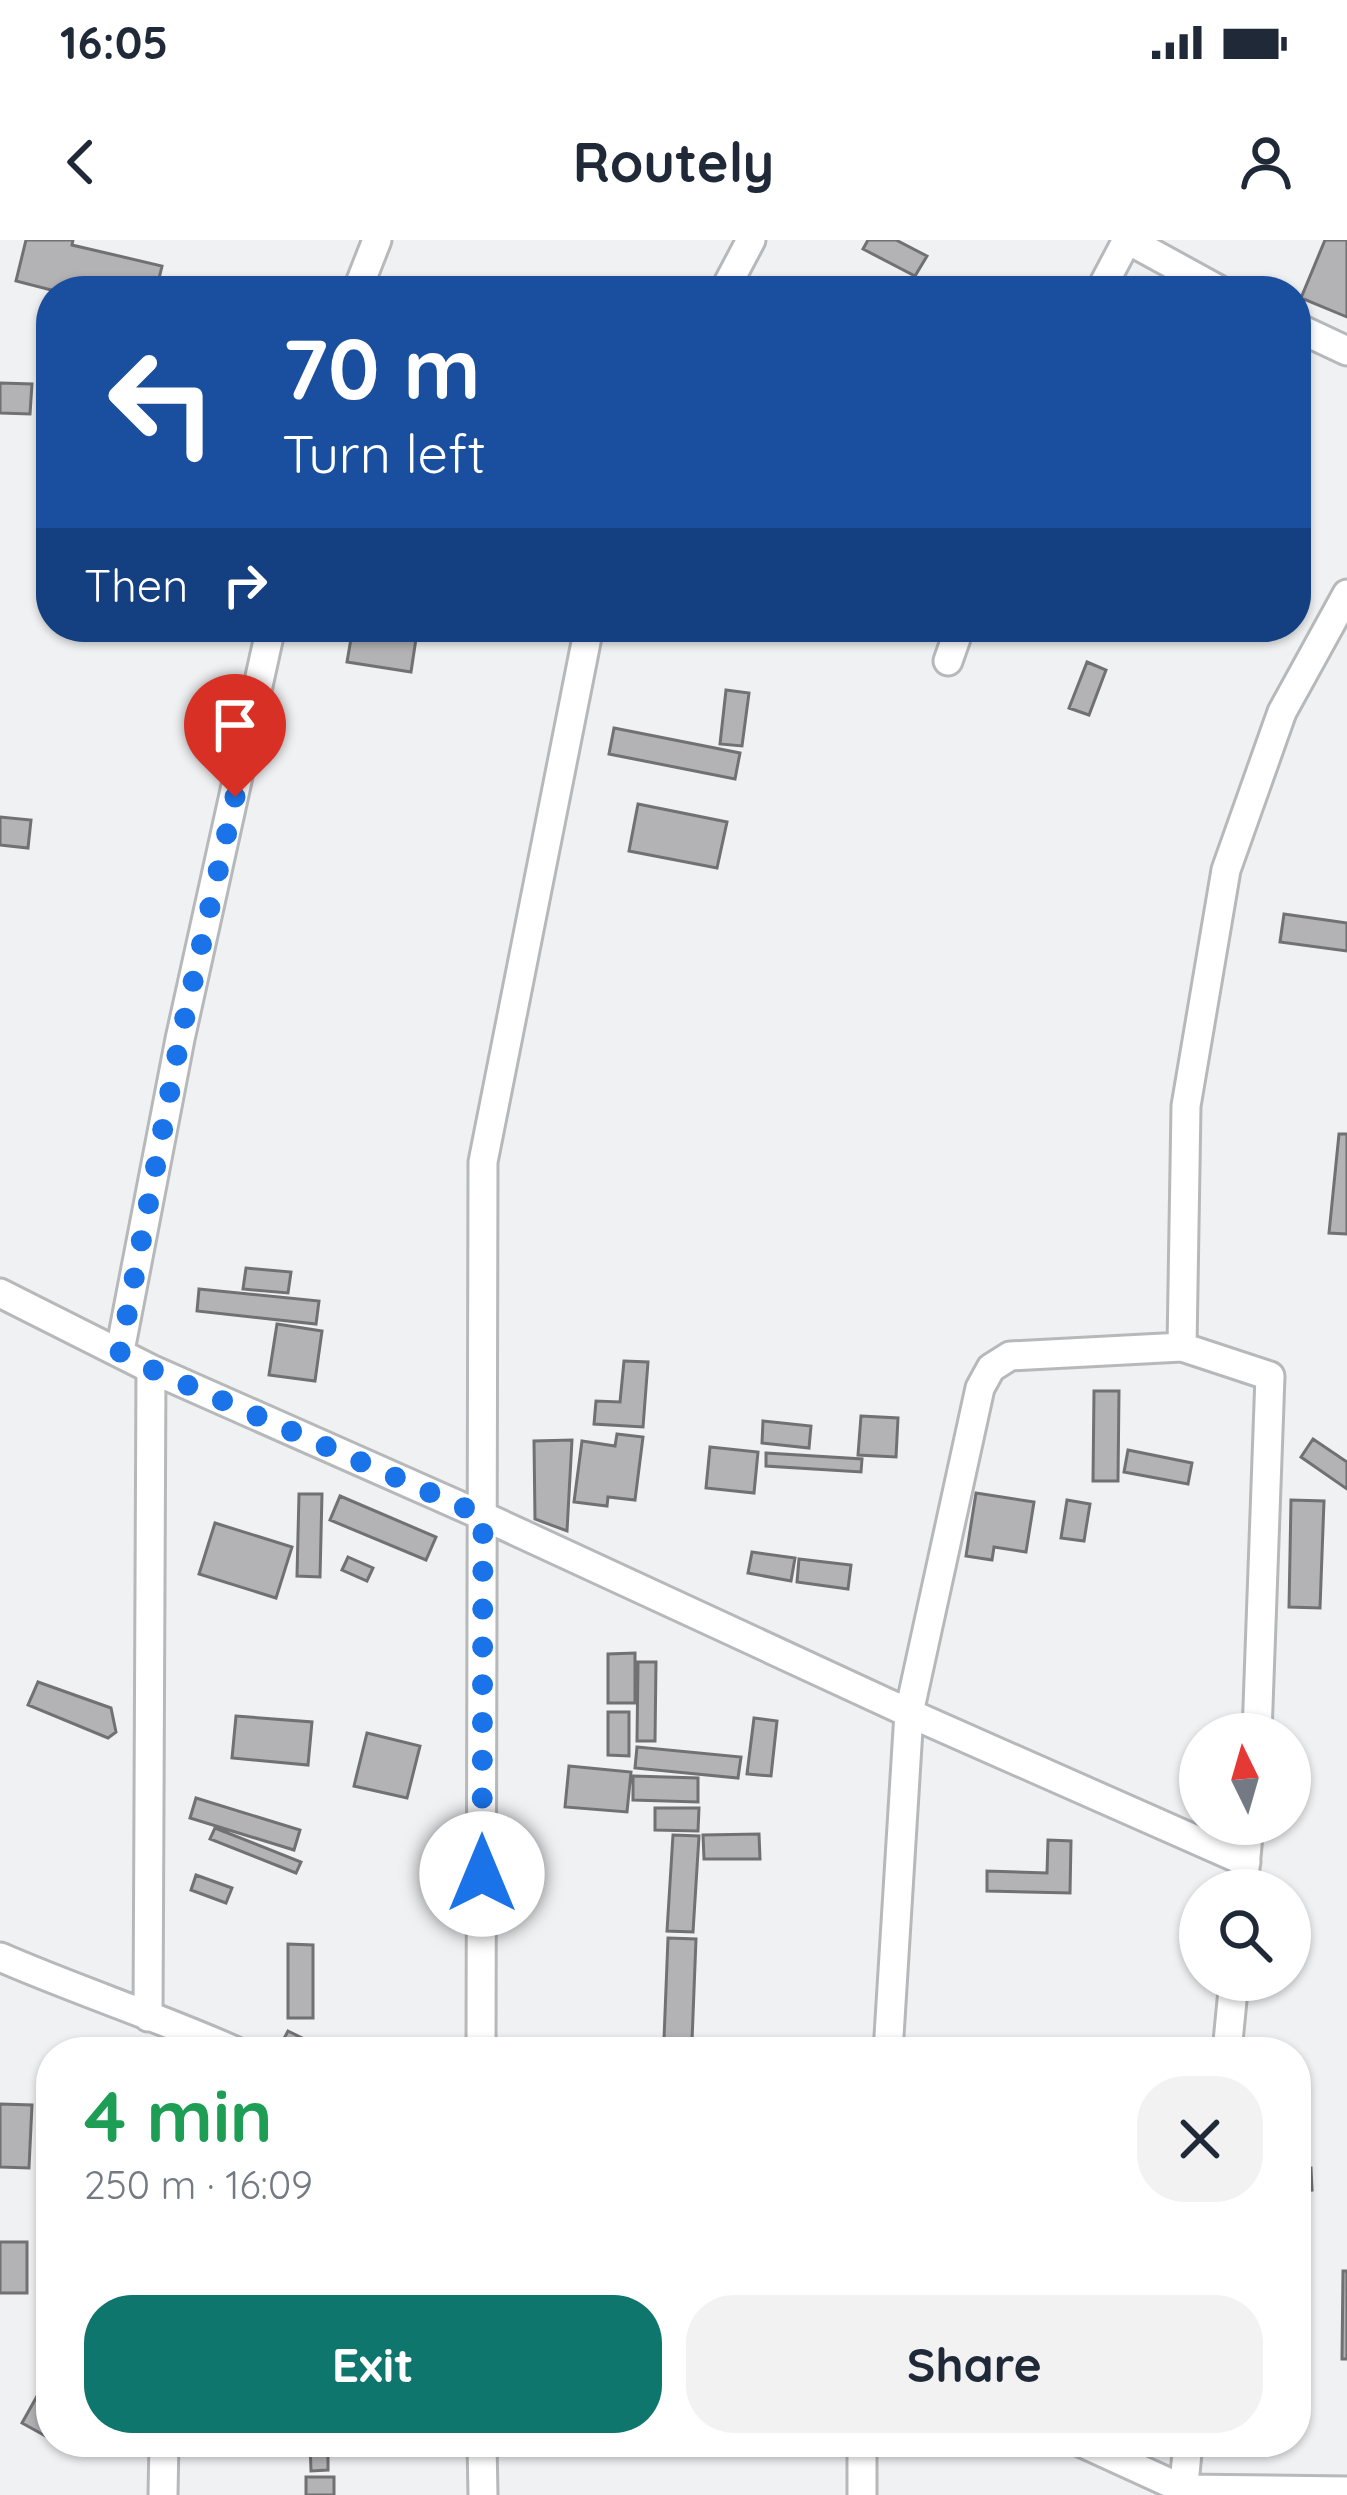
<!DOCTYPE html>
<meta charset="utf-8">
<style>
:root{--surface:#fff;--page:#f2f2f3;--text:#1f2937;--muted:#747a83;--accent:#0f766e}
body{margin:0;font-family:Quicksand,sans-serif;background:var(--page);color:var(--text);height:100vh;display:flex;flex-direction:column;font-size:45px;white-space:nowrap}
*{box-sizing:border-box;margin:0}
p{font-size:39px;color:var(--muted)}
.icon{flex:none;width:66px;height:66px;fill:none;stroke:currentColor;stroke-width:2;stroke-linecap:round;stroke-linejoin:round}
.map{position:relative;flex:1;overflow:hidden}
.side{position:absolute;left:36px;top:1797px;width:1275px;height:420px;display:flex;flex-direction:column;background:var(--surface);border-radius:48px;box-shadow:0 3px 9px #0004}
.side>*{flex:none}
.hud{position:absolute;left:36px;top:36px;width:1275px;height:366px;border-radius:48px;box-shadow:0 3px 9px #0004;background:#1a4fa0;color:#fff;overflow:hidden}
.needle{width:78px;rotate:355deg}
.controls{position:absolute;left:1179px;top:1473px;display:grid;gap:24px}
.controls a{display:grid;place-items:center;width:132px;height:132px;border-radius:50%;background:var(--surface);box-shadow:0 3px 9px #0004;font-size:60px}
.pin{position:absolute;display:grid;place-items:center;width:102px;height:102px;color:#fff;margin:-123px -51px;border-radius:50% 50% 50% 0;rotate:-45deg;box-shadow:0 0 12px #0007}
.pin .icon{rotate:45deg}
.me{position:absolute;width:132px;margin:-66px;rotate:0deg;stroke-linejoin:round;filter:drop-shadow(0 0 9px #0008)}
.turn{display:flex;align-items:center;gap:42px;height:252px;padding:0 48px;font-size:54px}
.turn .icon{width:156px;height:156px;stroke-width:2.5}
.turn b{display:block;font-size:84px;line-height:102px}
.then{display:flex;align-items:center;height:114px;padding:0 48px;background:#0003;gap:24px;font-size:45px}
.round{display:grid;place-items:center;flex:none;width:126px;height:126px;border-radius:48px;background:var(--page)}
.head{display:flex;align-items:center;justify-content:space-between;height:204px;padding:0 48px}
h1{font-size:72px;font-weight:800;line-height:90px;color:#1e9e55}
.action{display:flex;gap:24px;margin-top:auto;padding:24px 48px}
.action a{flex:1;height:138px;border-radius:48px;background:var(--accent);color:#fff;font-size:48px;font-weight:800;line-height:138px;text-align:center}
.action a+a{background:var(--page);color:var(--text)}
.status{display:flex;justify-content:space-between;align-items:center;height:84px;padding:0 60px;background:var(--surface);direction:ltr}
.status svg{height:33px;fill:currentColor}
header{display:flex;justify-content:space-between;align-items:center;height:156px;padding:0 48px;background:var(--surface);font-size:54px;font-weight:800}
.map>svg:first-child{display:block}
</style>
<div class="status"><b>16:05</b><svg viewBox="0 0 49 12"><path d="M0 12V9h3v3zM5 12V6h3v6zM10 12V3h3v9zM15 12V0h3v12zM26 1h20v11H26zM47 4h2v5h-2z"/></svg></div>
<header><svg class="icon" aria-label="back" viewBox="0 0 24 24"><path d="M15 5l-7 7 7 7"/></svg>Routely<svg class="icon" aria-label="person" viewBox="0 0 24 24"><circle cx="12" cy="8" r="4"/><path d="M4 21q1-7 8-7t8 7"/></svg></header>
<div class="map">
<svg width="1347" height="2255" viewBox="0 0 1347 2255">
<rect width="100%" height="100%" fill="#f0f1f3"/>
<!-- building -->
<path fill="#b3b3b5" stroke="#717173" stroke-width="3" d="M26,0H73L72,5L162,26L156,51H55L16,41Z
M868,0H896L927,16L915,36L863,9Z
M1325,0H1347V77L1301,58Z
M0,143L32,144L30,174L0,173Z
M353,387H384L417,392L411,432L347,422Z
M1087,422L1106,430L1089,475L1069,468Z
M726,450L749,453L742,506L720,504Z
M614,488L740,513L735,539L609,514Z
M638,564L727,582L717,628L629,611Z
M0,577L31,580L28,608L0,605Z
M1284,674L1347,683V711L1280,702Z
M1339,894H1347V994L1329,993Z
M246,1028L291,1032L288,1053L243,1049Z
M199,1049L319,1061L316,1084L197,1071Z
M277,1084L322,1091L315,1141L269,1135Z
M624,1121L648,1122L643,1187L594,1184L596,1161L620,1162Z
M1094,1151H1119L1118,1241H1093Z
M861,1176L898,1178L896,1217L858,1215Z
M763,1181L811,1186L809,1208L762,1203Z
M617,1194L643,1197L635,1260L608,1257L607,1266L574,1262L582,1201L615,1206Z
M1313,1199L1347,1222V1249L1301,1217Z
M572,1200L567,1291L535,1279L534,1201Z
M710,1207L758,1212L754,1253L706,1248Z
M1128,1210L1192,1223L1188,1244L1124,1232Z
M766,1213L862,1219L861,1232L766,1226Z
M976,1253L1034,1262L1026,1312L994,1307L992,1320L966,1316Z
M299,1254H322L320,1337L297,1336Z
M340,1256L436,1297L426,1320L330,1280Z
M1067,1260L1090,1264L1084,1301L1061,1298Z
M1291,1260L1324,1261L1320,1368L1289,1367Z
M215,1283L292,1307L276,1358L199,1334Z
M752,1312L795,1318L791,1341L748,1333Z
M348,1317L373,1328L367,1341L342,1330Z
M799,1319L851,1325L848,1349L797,1342Z
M635,1413V1463H608V1414Z
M638,1422H656L655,1501H637Z
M38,1442L111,1468L116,1492L108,1498L28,1465Z
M608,1472H629V1516L608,1515Z
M236,1476L312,1482L308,1525L232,1518Z
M754,1478L777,1481L771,1536L747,1534Z
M367,1493L420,1506L407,1558L354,1546Z
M637,1507L741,1517L738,1538L635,1528Z
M569,1526L631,1532L627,1572L565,1567Z
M633,1536L698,1538V1562L633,1560Z
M196,1558L300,1590L294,1610L190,1578Z
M655,1568H699L698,1591L655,1590Z
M215,1588L301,1622L296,1633L210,1599Z
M759,1594L760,1619H704L703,1595Z
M673,1595L699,1596L693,1692L667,1691Z
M1048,1600L1071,1601L1070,1653L987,1651V1631L1047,1633Z
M196,1635L232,1648L226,1663L191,1650Z
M668,1698L696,1699L692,1801L664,1799Z
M288,1704L313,1705V1778H288Z
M288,1791L306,1800L300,1812H287L279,1808Z
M0,1864L32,1865L29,1928L0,1927Z
M1311,1928L1312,1950L1296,1951V1929Z
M0,2002H27V2053H0Z
M1343,2031H1347V2119H1342Z
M46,2140L51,2143V2199L22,2183Z
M310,2202H328V2230L311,2231Z
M306,2237H334V2255H306Z"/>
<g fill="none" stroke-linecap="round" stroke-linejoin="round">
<defs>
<path id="street" d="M1128,0L1221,51
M357,51L377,0
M724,51L751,0
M1100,51L1127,0
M1296,87L1347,111
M948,421L960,387
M0,1053L151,1129L483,1276L909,1473L1246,1622
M1182,1107L1186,866L1226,630L1282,472L1347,354
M120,1111L180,799L271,387
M1243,1650L1249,1584
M0,1717C78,1751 159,1777 237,1812
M148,1777L151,1129
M481,1812L483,922L589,387
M888,1812L909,1473L980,1148L991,1128L1010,1116L1182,1107L1270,1136L1257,1494
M1227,1812L1234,1740
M482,2202L483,2255
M862,2202V2255
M1080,2202L1183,2249L1347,2251
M163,2255L164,2202
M1183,2255L1188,2202"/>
</defs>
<!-- street casing -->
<use href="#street" stroke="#b7b8b9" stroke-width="33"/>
<!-- street -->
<use href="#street" stroke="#fff" stroke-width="27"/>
</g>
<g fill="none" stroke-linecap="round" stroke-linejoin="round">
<!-- route -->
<path stroke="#1a73e8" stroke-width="21" stroke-dasharray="0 37.8" d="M235,557L180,799L120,1112L151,1129L483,1276L482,1634"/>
</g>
</svg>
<div class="controls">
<a><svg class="needle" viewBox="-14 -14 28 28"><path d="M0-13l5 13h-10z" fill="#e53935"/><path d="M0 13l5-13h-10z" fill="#747a83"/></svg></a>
<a><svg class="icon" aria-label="search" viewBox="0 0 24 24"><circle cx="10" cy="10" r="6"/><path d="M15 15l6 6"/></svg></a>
</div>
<div class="pin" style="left:235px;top:557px;background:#d93025"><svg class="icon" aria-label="arrive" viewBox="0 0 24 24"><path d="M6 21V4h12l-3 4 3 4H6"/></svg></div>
<svg class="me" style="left:482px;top:1634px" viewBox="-20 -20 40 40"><circle r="19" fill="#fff"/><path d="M0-13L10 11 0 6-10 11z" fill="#1a73e8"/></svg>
<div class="hud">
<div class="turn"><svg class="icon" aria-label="left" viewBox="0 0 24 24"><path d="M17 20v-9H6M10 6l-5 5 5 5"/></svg><div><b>70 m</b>Turn left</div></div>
<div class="then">Then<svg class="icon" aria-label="right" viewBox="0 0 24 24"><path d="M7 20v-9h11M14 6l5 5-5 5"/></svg></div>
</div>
<section class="side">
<div class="head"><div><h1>4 min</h1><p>250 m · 16:09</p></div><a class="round"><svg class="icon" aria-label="close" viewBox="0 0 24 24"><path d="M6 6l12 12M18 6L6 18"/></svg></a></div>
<div class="action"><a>Exit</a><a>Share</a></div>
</section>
</div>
